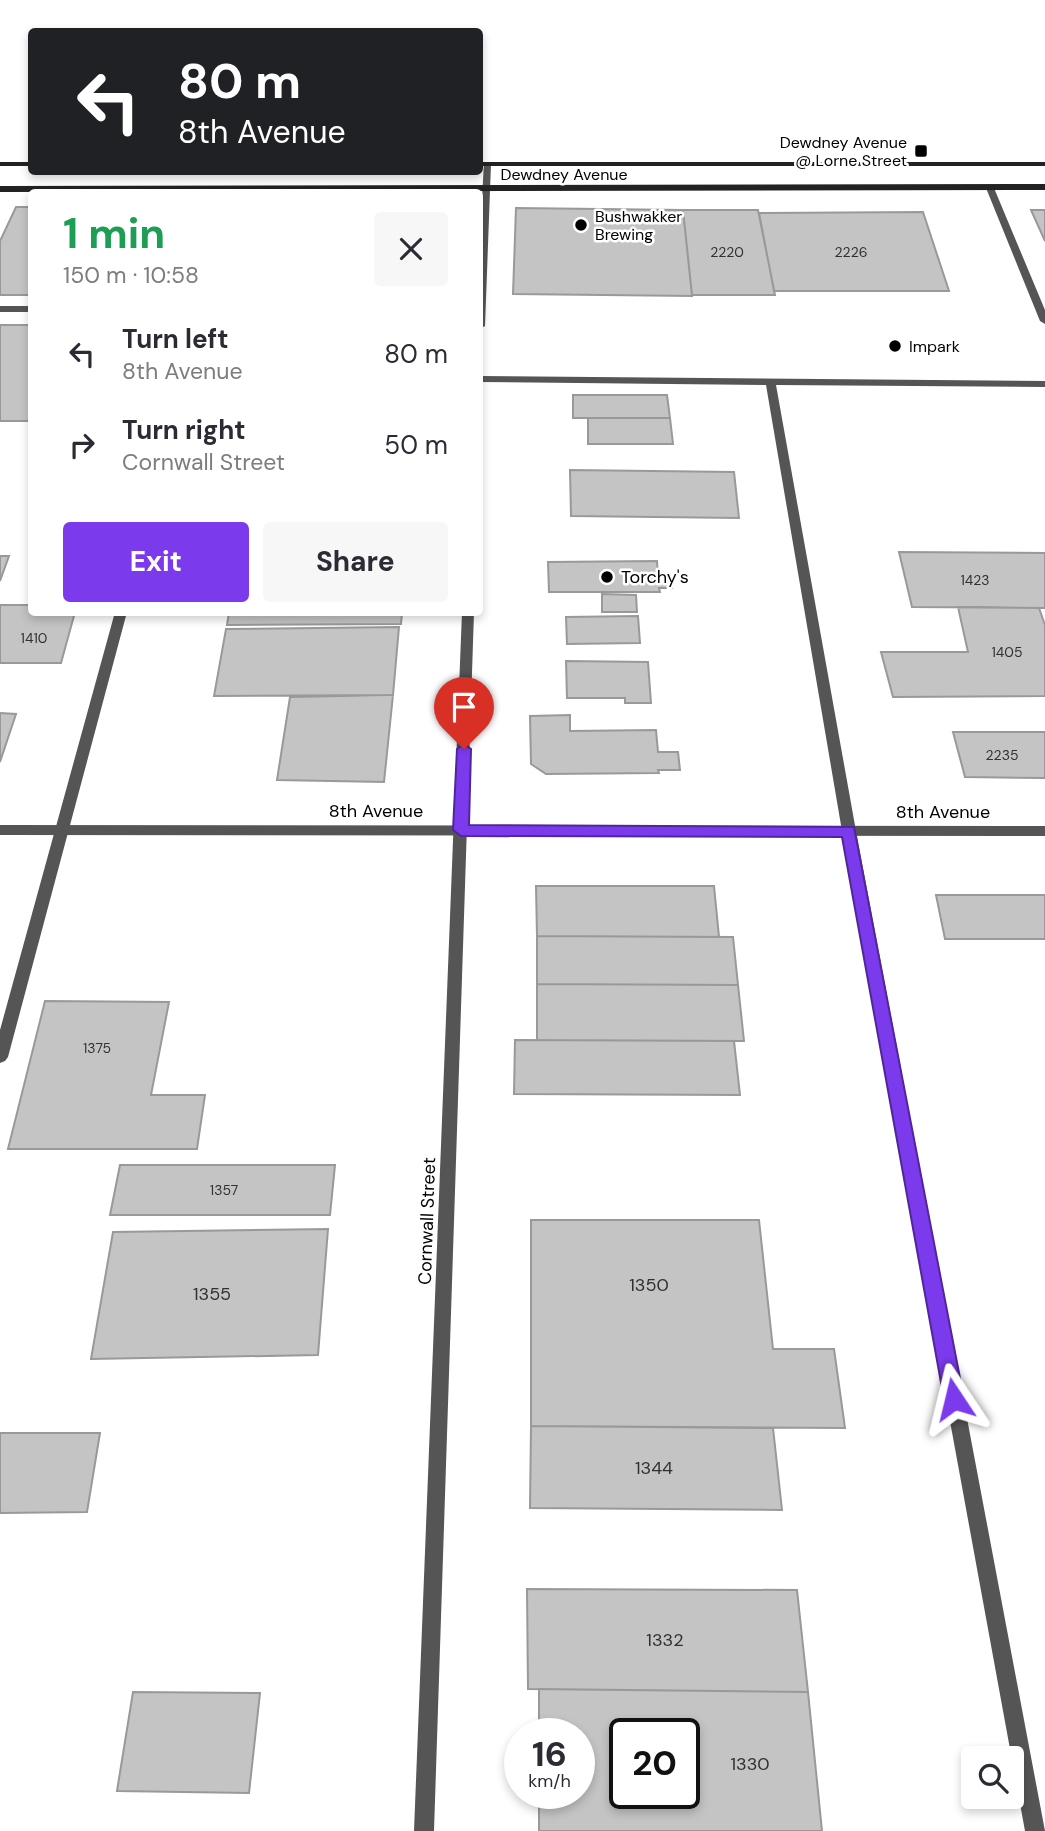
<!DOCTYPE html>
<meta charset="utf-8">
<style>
:root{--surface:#fff;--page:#f7f7f7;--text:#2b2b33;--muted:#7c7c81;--accent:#7c3aed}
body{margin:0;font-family:"DM Sans",sans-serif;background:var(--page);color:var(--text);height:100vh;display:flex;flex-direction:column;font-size:26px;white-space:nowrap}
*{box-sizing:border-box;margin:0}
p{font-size:23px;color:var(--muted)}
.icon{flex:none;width:38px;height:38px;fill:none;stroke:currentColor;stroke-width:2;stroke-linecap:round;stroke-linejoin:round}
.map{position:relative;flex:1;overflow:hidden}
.details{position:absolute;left:28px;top:189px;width:455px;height:427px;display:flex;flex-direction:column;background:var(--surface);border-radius:7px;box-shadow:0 4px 10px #0003}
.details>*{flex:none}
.hud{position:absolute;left:28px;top:28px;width:455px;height:147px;border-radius:7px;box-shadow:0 4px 10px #0003;background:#202124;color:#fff;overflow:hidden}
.tools{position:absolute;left:961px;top:1746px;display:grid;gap:14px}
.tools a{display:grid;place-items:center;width:63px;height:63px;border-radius:7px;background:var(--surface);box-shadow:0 4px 10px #0003;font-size:35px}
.speed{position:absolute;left:504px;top:1718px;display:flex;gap:14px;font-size:35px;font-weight:700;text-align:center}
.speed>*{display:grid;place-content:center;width:91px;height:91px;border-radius:50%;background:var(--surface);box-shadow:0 4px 10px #0003;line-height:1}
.speed small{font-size:18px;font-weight:400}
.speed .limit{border:4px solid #111;border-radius:10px;background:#fff;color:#111}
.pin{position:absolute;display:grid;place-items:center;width:60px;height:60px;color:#fff;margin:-72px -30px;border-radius:50% 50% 50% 0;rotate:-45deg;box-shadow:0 0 7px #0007}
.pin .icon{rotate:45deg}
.me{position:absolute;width:77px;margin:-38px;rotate:350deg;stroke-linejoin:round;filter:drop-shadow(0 0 5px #0008)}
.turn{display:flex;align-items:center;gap:24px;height:147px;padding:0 35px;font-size:32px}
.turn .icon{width:91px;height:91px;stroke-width:2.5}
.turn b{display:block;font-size:49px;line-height:60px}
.round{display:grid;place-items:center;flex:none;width:74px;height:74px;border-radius:7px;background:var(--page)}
.summary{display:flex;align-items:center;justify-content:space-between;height:119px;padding:0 35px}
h1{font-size:42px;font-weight:700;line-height:52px;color:#1e9e55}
.action{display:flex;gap:14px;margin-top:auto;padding:14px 35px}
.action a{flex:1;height:80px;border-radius:7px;background:var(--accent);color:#fff;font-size:28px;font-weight:700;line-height:80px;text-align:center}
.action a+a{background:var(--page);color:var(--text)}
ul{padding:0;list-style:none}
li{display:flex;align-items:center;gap:21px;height:91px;padding:0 35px}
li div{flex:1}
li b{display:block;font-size:26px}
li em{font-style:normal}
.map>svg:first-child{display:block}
</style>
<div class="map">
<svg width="1045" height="1831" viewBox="0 0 1045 1831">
<rect width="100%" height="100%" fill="#fff"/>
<!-- building -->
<path fill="#c4c4c4" stroke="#999" stroke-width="2" fill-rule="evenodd" d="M16,207H32V295H0V241Z
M516,208L683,210L692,296L513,294Z
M683,210H758L775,295H692Z
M1031,210H1045V241Z
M923,212L949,291H774L759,213Z
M0,325H32V421H0Z
M573,395H667L670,418H573Z
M588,418H670L673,444H588Z
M570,470L734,472L739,518L571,516Z
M899,552L1045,553V608L912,607Z
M0,556H9L0,581Z
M657,561L658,575H670L672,588H659L660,592H549L548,562Z
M602,594L636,595L637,612H602Z
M0,605H32V612H75L61,663H0Z
M958,607L1039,608L1045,625V696L893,697L881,652H968Z
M229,612H402L401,624L227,625Z
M638,616L640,643L567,644L566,617Z
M399,627L393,695L214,696L226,629Z
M566,661L648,662L651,703H625V698H567Z
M393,695L384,782L277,780L290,697Z
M0,713L16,714L0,762Z
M570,715V731L656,730L658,752H678L680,770H658L659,773L546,774L531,764L530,716Z
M953,732H1045V778L965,777Z
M536,886H714L719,937L537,936Z
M936,895H1045V939H945Z
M537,936L733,937L738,985L537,984Z
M537,984L738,985L744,1041L537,1040Z
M45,1001L169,1002L151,1095H205L197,1149H8Z
M515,1040L734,1041L740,1095L514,1094Z
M120,1165H335L330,1215H110Z
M531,1220H759L773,1349H834L845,1428L531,1426Z
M328,1229L318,1355L91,1359L113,1232Z
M531,1426L773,1428L782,1510L530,1508Z
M0,1433H100L87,1512L0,1513Z
M527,1589L797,1590L808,1692L528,1689Z
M539,1689L808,1692L822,1831H539V1794H579V1734H539ZM625,1734H684V1794H625Z
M133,1692L260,1693L249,1793L117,1791Z"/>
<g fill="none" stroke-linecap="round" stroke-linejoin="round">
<!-- service -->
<path fill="#555" fill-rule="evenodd" d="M0,306H32V312H0Z
M480,376L1045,381V387L776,385L856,831L1045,1831H1025L842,831L766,385L480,382Z
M115,612H127L8,1057L5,1061L0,1063V1030Z"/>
<!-- minor -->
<path fill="#555" fill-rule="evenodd" d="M484,162L491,164L485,326L480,329V235Z
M990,185L994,188L1045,310V324L1040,321L986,188Z
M462,612H474L434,1831H414Z"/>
<!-- tertiary -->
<path fill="#555" fill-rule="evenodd" d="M0,825L1045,826V836L0,835Z"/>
<!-- secondary -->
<path fill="#222" fill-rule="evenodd" d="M0,162H32V166H0Z
M480,162H1045V166H480Z
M1045,184V190L0,192V186Z"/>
</g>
<!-- route -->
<path fill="#7c3aed" stroke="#51269a" stroke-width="2" d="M464,744L471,749L469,825L854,827L964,1399L961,1406L954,1408L947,1406L944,1399L842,837L461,836L453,830L457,749Z"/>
<!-- markers -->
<g fill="#000" stroke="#fff" stroke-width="2.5">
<rect x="914" y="144" width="14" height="14" rx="3.5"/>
<circle cx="581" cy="225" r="7"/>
<circle cx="895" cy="346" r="7"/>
<circle cx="607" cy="577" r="7"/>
</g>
<g text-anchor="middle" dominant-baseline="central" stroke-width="5" stroke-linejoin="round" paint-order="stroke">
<!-- number labels -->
<g font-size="14" fill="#313131">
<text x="727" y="252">2220</text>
<text x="851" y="252">2226</text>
<text x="975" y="580">1423</text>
<text x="34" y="638">1410</text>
<text x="1007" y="652">1405</text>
<text x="1002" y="755">2235</text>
<text x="97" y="1048">1375</text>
<text x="224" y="1190">1357</text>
</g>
<!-- far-poi labels -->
<g font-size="16" fill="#000" stroke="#fff" text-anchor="start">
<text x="907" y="142" text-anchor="end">Dewdney Avenue<tspan x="907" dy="18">@ Lorne Street</tspan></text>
<text x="595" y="216">Bushwakker<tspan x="595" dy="18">Brewing</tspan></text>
<text x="909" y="346">Impark</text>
</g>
<!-- far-street labels -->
<g font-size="16" fill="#000" stroke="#fff">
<text x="564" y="174">Dewdney Avenue</text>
</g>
<!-- poi labels -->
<g font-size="18" fill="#000" stroke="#fff" text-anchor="start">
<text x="621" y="577">Torchy's</text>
</g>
<!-- street labels -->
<g font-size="18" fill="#000" stroke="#fff">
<text x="376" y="811">8th Avenue</text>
<text x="943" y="812">8th Avenue</text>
<text transform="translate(427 1221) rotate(-88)">Cornwall Street</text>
</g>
<!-- near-number labels -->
<g font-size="18" fill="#313131">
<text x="649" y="1285">1350</text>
<text x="212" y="1294">1355</text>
<text x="654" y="1468">1344</text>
<text x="665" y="1640">1332</text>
<text x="750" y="1764">1330</text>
</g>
</g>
</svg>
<div class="tools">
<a><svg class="icon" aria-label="search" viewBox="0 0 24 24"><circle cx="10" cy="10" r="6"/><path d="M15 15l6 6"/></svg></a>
</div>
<div class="speed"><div>16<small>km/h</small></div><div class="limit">20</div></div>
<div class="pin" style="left:464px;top:749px;background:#d93025"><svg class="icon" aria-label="arrive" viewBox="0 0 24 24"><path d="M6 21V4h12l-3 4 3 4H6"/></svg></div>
<svg class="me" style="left:954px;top:1399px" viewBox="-20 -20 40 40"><path d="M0-17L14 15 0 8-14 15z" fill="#7c3aed" stroke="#fff" stroke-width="4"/></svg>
<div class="hud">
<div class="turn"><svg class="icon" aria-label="left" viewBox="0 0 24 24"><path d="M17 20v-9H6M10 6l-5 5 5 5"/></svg><div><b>80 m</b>8th Avenue</div></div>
</div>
<section class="details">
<div class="summary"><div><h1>1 min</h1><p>150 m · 10:58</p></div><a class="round"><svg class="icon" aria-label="close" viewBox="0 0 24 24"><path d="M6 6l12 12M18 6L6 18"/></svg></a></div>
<ul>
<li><svg class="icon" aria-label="left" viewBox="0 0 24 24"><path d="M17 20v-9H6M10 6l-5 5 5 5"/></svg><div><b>Turn left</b><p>8th Avenue</p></div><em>80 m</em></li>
<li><svg class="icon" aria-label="right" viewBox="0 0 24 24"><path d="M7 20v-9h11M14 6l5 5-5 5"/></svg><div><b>Turn right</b><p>Cornwall Street</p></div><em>50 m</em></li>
</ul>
<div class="action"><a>Exit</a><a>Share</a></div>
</section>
</div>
